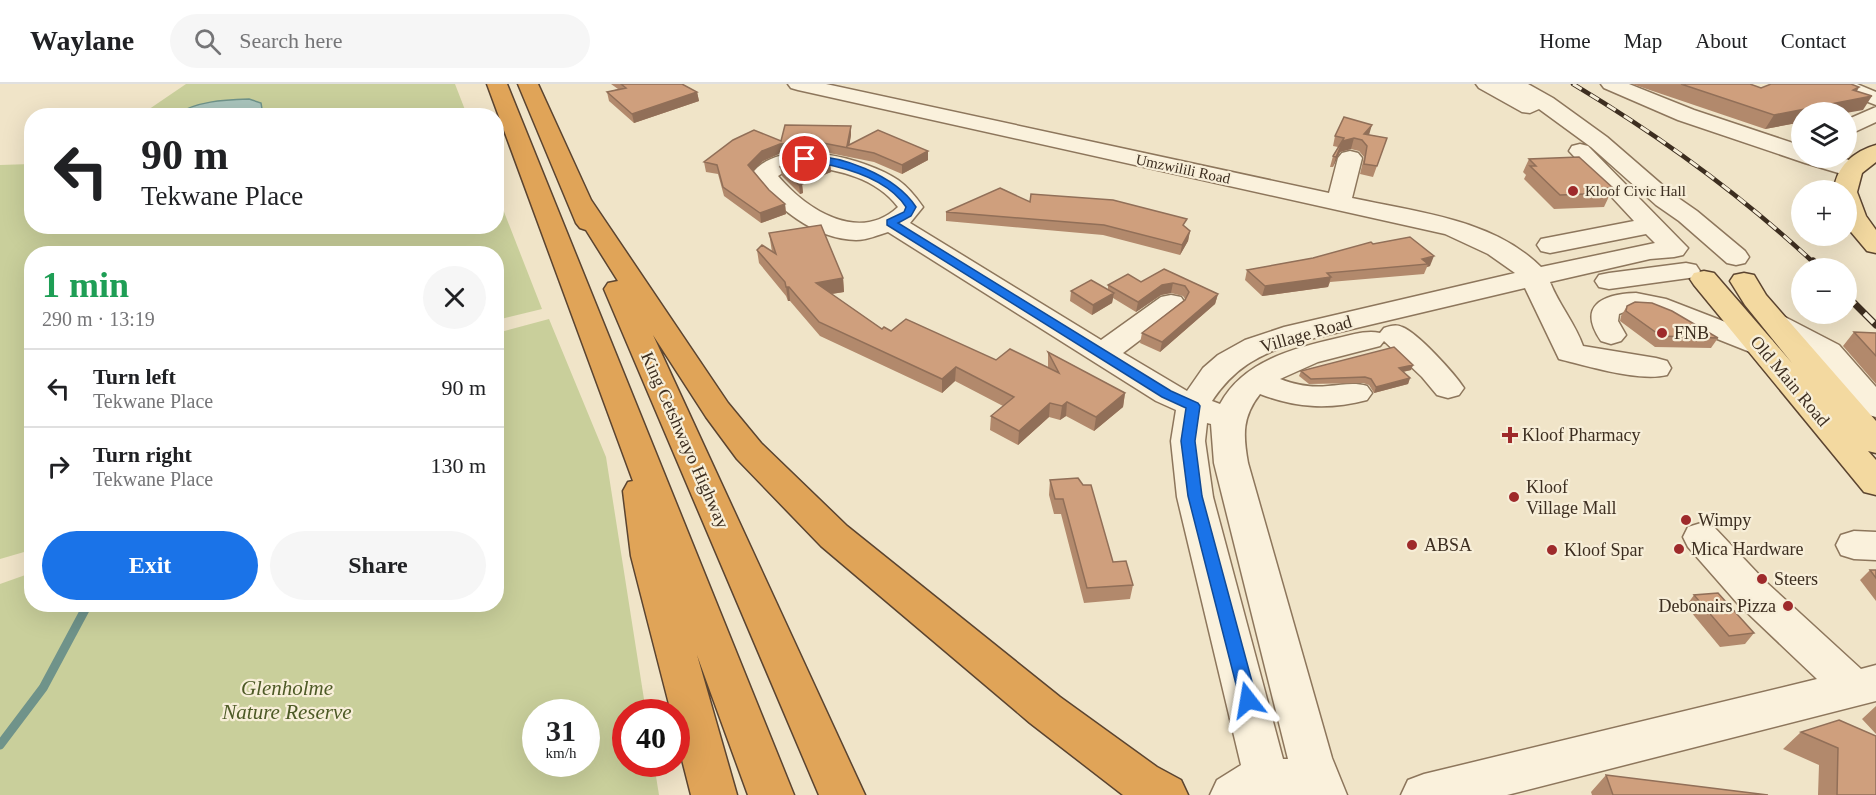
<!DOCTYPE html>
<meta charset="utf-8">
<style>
:root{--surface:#fff;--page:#f6f6f6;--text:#202124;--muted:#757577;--line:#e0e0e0;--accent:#1a73e8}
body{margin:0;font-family:Georgia,serif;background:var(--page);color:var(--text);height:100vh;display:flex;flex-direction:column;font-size:22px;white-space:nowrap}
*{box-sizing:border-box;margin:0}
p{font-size:20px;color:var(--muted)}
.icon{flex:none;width:33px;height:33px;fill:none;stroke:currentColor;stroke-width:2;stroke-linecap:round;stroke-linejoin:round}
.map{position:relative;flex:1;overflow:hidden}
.sheet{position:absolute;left:24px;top:162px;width:480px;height:366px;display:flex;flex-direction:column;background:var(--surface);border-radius:24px;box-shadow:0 6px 24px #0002}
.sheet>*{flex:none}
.banner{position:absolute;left:24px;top:24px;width:480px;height:126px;border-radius:24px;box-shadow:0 6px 24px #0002;background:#fff;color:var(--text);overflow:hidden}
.buttons{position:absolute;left:1791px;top:18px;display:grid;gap:12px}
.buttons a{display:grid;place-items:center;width:66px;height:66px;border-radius:50%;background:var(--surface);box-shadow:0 6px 24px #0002;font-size:30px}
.speed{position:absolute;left:522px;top:615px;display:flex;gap:12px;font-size:30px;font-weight:700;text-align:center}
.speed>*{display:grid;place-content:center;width:78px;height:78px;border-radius:50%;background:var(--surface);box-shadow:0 6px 24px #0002;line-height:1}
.speed small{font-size:15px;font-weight:400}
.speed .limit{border:9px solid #d22;background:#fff;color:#111}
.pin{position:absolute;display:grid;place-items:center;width:51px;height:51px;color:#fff;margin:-26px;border:3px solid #fff;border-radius:50%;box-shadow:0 2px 6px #0007}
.me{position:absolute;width:66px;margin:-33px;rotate:346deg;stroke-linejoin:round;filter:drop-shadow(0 0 4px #0008)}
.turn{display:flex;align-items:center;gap:21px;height:126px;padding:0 18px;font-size:27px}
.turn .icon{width:78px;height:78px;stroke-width:2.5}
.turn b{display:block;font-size:42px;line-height:51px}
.round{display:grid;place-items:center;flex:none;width:63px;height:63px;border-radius:32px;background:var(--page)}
.summary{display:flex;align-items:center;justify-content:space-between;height:102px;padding:0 18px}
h1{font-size:36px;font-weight:700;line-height:45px;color:#1e9e55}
.cta{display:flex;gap:12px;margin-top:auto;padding:12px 18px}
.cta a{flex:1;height:69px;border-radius:36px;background:var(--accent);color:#fff;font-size:24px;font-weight:700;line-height:69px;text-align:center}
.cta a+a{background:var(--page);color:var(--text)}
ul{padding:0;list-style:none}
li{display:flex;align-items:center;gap:18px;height:78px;padding:0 18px;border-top:2px solid var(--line)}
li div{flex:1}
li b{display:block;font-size:22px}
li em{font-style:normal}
header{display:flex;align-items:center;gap:36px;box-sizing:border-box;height:84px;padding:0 30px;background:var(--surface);border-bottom:2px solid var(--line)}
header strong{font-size:28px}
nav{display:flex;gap:33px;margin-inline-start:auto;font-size:21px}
.search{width:420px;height:54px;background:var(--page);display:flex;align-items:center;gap:15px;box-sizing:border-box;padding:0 21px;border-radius:33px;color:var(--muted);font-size:22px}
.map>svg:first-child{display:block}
</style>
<header>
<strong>Waylane</strong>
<div class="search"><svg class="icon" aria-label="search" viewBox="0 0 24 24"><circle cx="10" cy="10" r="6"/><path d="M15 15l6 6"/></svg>Search here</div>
<nav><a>Home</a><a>Map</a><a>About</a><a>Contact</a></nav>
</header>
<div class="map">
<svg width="1876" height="711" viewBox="0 0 1876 711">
<rect width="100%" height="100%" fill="#f0e4c8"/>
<!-- green -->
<path fill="#c9cf9b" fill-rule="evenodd" d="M186,0H455L467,31L139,32Z
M31,80L32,142H496L497,110L542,225L497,236L496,170H32L31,466L0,475V81Z
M549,235L606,373L646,628H626V680H654L659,711H0V500L31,489L32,520H496L497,249ZM536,628H586V680H536Z"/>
<!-- water -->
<path fill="#a9c4bc" stroke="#6f938a" stroke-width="1.5" d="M249,15L261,19L263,31H174C198,17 222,16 249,15Z"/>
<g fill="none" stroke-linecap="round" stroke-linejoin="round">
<!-- stream -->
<path stroke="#6f938a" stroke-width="9" d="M0,661L43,604L88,520"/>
<defs>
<path id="minor" d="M788,0H826L1329,109L1338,74L1342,69L1350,67L1358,69L1362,74L1352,114C1416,128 1493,135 1541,183L1655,159L1646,150L1550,169L1541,167L1537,161L1541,155L1634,137L1569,67L1572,62L1580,60L1588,62L1688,164L1683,171L1674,173L1650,175L1550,198C1559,221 1575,239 1583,262L1656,274L1667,277L1671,284L1667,291C1639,298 1588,282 1559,275L1525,204L1293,259C1257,272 1234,284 1212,317L1220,320C1243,277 1294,264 1338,254C1352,251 1366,246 1380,249L1384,244C1390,242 1396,240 1402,243C1418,249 1454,289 1464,304L1459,311L1448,314L1437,311L1422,293L1384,257L1380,262L1318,278L1280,295C1296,301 1310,304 1328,302C1342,301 1354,298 1367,302L1372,309L1367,316C1329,326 1296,324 1260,310C1242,333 1243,351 1248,379L1332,674L1347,711H1210L1217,696L1241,681L1177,413L1171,357L1176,326L1156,317L888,148C878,151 867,156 856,156C814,155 775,123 752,90C779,51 866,74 898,96C908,103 916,113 923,123L910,139L1101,256L1161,213L1171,211L1181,213L1185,219L1181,225L1123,269L1187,307L1203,284L1218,271L1245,256L1284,243L1515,189L1488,170L1445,150L798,6L791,4ZM805,82C840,86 876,94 898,123C858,160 806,125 778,92L789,85ZM1207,339L1211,340L1214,379L1288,675H1283L1213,413L1205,357Z
M1476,0H1528L1553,14L1607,53L1674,111L1697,127L1745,167L1749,173L1745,179L1736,181L1727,179L1679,137L1656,121L1591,63L1539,25L1530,29L1522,28L1479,4Z
M1601,0H1629L1694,26L1802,62V74C1819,74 1852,69 1864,86L1860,91L1852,93L1805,79L1678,36L1604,4Z
M1829,0H1857L1876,8V21L1832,4Z
M1876,23V38L1846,52V36Z
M1686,179L1696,181L1700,187L1696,193L1609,205L1599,203L1595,197L1599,191L1609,189Z
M1636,209L1666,215L1772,256L1776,262L1772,268L1761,271L1750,268L1647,227L1629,226L1619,230L1618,237L1626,251L1621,257L1611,260L1601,257C1577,222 1602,210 1636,209Z
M1775,230L1785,233L1839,261L1876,303V333L1865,330L1817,275L1765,245L1761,239L1765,233Z
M1701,439L1714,443L1766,498L1861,585L1876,581V617L1507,711H1401L1408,696L1424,690L1817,595L1738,520L1688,463L1683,453L1688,443Z
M1854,447L1876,448V476L1854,475L1841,471L1836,461L1841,451Z"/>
<path id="major" d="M1876,61V78L1862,89L1857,108L1866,132L1876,146V169L1867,167L1846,142V106H1834C1836,83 1854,67 1876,61Z
M1704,187L1714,189L1792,279L1745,221L1730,197L1734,191L1744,189L1754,191L1766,211L1876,337V369L1868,367L1876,376V411L1864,408L1694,201L1690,195L1694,189Z"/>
<path id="highway" d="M487,0H507L794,711H748L697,571L737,711H691L676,652V628H671L631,472L623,407L628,398L633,397Z
M518,0H538L591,116L728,319L761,359L847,442L1060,613L1157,683L1181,696L1188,711H1123L1030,639L821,462L737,375L706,333L653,251L865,711H819L604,205L608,199L618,197L586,146L580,144L576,139Z"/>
</defs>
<!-- minor casing -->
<use href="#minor" stroke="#8d765c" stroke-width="3"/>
<!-- major casing -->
<use href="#major" stroke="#5b4430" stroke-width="3"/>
<!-- highway casing -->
<use href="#highway" stroke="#5b4430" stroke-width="3"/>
<!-- minor -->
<use href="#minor" fill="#faf1dc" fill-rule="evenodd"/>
<!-- major -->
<use href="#major" fill="#f3d9a0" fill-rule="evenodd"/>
<!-- highway -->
<use href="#highway" fill="#e0a458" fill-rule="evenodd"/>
<defs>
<path id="rail-far1" d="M1573,0C1660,52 1740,110 1814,179"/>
<path id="rail" d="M1813,177L1820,184
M1846,211L1876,241"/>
</defs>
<!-- rail-far1 casing -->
<use href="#rail-far1" stroke="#3d2e20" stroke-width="4.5"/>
<!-- rail casing -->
<use href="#rail" stroke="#3d2e20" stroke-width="7"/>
<!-- rail-far1 -->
<use href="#rail-far1" stroke="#f7eed8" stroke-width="3" stroke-dasharray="10" stroke-linecap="butt"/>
<!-- rail -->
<use href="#rail" stroke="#f7eed8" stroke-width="4.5" stroke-dasharray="13" stroke-linecap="butt"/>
</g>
<!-- wall -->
<path fill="#b2896c" d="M611,0H682L697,8L699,17L634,39L609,17L607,8L618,5Z
M1632,0H1750L1761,4L1859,3L1857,7L1863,26L1802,28V38L1765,45Z
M851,42V51L849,61L928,76L902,90L874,78L824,68L802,67L781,69L763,77L753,86L769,106L785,120L786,130L761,139L724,112L718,90L706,88L704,78L781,57Z
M1370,51L1387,54L1373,93L1360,90L1364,73L1359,67L1351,65L1340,68L1333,83H1330L1333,72L1338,63L1333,62L1335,52Z
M1529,75L1613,104L1604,123L1554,125L1524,95L1526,91L1523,88Z
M830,79L831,88L802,100L803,109L800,110L782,92L780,83Z
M1030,118L1185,143L1190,147L1188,157L1180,171L1103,151L946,137V128Z
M769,149L843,194L844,208L832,210L882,245L891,247L996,276L1048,283V268L1125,309L1123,323L1094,347L1066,332L1060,336L1049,333L1018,361L990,346L991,332L1003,322L955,297L942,309L820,252L790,217H788L786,212L759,179L757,166L772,168Z
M1410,153L1430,182L1427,183L1424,190L1330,198L1328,203L1262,212L1245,196L1247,186L1313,174L1373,160Z
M1164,185L1218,210L1215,220L1160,268L1140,259L1142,249L1185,215L1183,212L1171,209L1161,211L1136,228L1113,214L1112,219L1092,231L1070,217L1071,207L1108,206V201L1141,198Z
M1627,222L1718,254L1711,264L1655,263L1620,237L1621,232Z
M1854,248L1876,249V300L1843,262Z
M1413,281L1411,286L1403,288L1410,294L1408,300L1374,309L1369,301L1363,299L1309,300L1299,292L1301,287Z
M1050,396L1113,478L1133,501L1130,515L1084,519L1061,430H1054L1049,411Z
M1870,486H1876V517L1860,496Z
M1694,511L1754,549L1745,560L1720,563L1686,522Z
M1876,622V650L1862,635Z
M1801,648L1876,652V711H1818L1819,681L1783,665Z
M1606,691L1768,711H1592L1591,708Z"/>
<!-- shaded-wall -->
<path fill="#916f58" d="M1859,3L1851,16L1872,12L1863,26L1846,29V28H1802V38L1765,45L1774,31Z
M697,8L699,17L634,39L632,30Z
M1372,41L1369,51L1364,50Z
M851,42V51L849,64L847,63Z
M1354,54L1351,65L1340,68L1333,83L1336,73L1343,57Z
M801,58L802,67L781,69L763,77L750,90L748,81L762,67L780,60Z
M928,67V76L902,90V81Z
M830,79L831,88L799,101L792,94Z
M802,100L803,109L800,110L799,101Z
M785,120L786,130L761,139L760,129Z
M1190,147L1188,157L1180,171L1182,161Z
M1434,172L1430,182L1427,183L1428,180L1422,175Z
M1331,193L1328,203L1262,212L1265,202Z
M843,194L844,208L817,212L816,199Z
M1173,199L1171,209L1161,211L1136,228L1138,218L1162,201Z
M786,203H789L790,217H788Z
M1114,209L1112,219L1092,231L1093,221Z
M1218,210L1215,220L1160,268L1162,258Z
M1413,281L1411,286L1397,289L1399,284Z
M956,283L955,297L942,309V295Z
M1410,294L1408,300L1374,309L1376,303Z
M1125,309L1123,323L1094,347L1096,333Z
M1067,318L1066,332L1060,336L1062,322Z
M1050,319L1049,333L1018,361L1019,347Z"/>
<!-- building -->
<path fill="#cf9f7d" stroke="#916f58" stroke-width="1.5" d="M621,0H682L697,8L632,30L607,8L626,4Z
M1681,0H1750L1761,4L1771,0H1851L1859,3L1853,6L1872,12L1774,31Z
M1344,33L1372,41L1364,50L1387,54L1377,82L1364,80L1367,62L1362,56L1354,54L1343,57L1336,73L1333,72L1344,54L1335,52Z
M785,41L851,42L847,62L878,46L928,67L902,81L874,69L823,59L801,58L780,60L762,67L748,81L769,106L785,120L760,129L723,103L717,81L704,78L733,56L754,46L781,57Z
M1579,73L1613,104H1605L1611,109L1560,111L1530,82H1536L1529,75Z
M804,75L830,79L792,94L802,100L799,101L780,83L789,78Z
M1000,104L1030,118L1031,110L1113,116L1187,135L1183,141L1190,147L1182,161L1104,141L946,128Z
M821,141L843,194L816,199L882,245L884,243L891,247L906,235L996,276L1010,265L1059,289L1048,268L1125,309L1096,333L1067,318L1062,322L1050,319L1019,347L991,332L1014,313L956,283L942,295L819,238L789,203H786L785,198L757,166L762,161L776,170L769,149Z
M1410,153L1434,172L1422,175L1428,180L1327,189L1331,193L1265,202L1247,186L1313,174L1371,158L1373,160Z
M1164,185L1218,210L1162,258L1142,249L1185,216L1189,208L1185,202L1173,199L1162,201L1138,218L1108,201L1128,190L1141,198Z
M1091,196L1114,209L1093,221L1071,207Z
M1635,218L1652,219L1672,227L1718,254L1661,252L1626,227L1627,222Z
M1854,248L1876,249V272Z
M1394,263L1413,281L1399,284L1410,294L1376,303L1371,295L1365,293L1311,295L1301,287Z
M1078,394L1083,401H1091L1113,478L1126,477L1133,501L1087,504L1063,415H1055L1050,396Z
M1870,486H1876V494Z
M1718,509L1754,549L1729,552L1694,511Z
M1839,636L1876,652V711H1837L1838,664L1801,648Z
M1606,691L1768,711H1613Z"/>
<!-- route -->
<path fill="#1a73e8" stroke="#114b97" stroke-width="1.5" d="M801,73C838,68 896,92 916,123L911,132L898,139L1171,307L1198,319L1200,322L1195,357L1202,412L1257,616L1255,622L1248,624L1242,622L1240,616L1188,412L1181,357L1186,324L1162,313L887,141V136L904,128L906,123C891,100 859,88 834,82C823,79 812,80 801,77Z"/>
<!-- markers -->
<g fill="#9e2a2b" stroke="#f7eed8" stroke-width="2">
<circle cx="1573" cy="107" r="6"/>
<circle cx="1662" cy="249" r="6"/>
<path d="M1507 342h6v6h6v6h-6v6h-6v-6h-6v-6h6z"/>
<circle cx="1514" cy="413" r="6"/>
<circle cx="1686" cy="436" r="6"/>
<circle cx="1412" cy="461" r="6"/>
<circle cx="1679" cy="465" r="6"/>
<circle cx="1552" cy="466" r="6"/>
<circle cx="1762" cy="495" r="6"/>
<circle cx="1788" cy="522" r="6"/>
</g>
<g text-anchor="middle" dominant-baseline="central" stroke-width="4.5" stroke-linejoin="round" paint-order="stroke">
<!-- far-street labels -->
<g font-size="15" fill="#3d2e20" stroke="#f7eed8">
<text transform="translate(1183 85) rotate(12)">Umzwilili Road</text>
</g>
<!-- far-poi labels -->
<g font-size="15" fill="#3d2e20" stroke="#f7eed8" text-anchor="start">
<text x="1585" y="107">Kloof Civic Hall</text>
</g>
<!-- poi labels -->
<g font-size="18" fill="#3d2e20" stroke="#f7eed8" text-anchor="start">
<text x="1674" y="249">FNB</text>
<text x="1522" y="351">Kloof Pharmacy</text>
<text x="1526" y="403">Kloof<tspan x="1526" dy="21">Village Mall</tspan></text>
<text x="1698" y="436">Wimpy</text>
<text x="1424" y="461">ABSA</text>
<text x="1691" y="465">Mica Hardware</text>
<text x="1564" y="466">Kloof Spar</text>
<text x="1774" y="495">Steers</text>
<text x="1776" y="522" text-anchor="end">Debonairs Pizza</text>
</g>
<!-- street labels -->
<g font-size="18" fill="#3d2e20" stroke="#f7eed8">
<text transform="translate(1306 250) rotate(-16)">Village Road</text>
<text transform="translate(1790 297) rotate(50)">Old Main Road</text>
<text transform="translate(685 356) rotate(66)">King Cetshwayo Highway</text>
</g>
<!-- near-park labels -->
<g font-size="21" font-style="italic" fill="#4d5a26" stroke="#f7eed8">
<text x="287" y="604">Glenholme<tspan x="287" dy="24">Nature Reserve</tspan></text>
</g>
</g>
</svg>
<div class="buttons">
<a><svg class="icon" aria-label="layers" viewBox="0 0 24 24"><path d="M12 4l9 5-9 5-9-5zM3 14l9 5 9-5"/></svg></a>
<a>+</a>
<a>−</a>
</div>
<div class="speed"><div>31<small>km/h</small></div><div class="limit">40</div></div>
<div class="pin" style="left:805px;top:75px;background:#d93025"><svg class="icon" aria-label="arrive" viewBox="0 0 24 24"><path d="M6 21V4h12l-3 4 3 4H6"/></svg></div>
<svg class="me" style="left:1248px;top:616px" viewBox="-20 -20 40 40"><path d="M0-17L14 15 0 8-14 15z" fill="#1a73e8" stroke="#fff" stroke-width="4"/></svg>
<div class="banner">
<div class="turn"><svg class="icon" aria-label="left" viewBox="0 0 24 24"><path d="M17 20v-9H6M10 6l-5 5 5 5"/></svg><div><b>90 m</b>Tekwane Place</div></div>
</div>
<section class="sheet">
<div class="summary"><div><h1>1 min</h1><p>290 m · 13:19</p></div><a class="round"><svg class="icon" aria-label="close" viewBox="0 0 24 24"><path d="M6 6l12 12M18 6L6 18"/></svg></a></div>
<ul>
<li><svg class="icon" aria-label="left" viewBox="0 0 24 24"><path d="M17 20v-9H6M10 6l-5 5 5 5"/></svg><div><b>Turn left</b><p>Tekwane Place</p></div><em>90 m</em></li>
<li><svg class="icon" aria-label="right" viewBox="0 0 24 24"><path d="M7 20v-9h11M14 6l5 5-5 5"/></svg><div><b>Turn right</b><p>Tekwane Place</p></div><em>130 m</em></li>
</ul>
<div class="cta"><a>Exit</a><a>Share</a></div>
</section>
</div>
